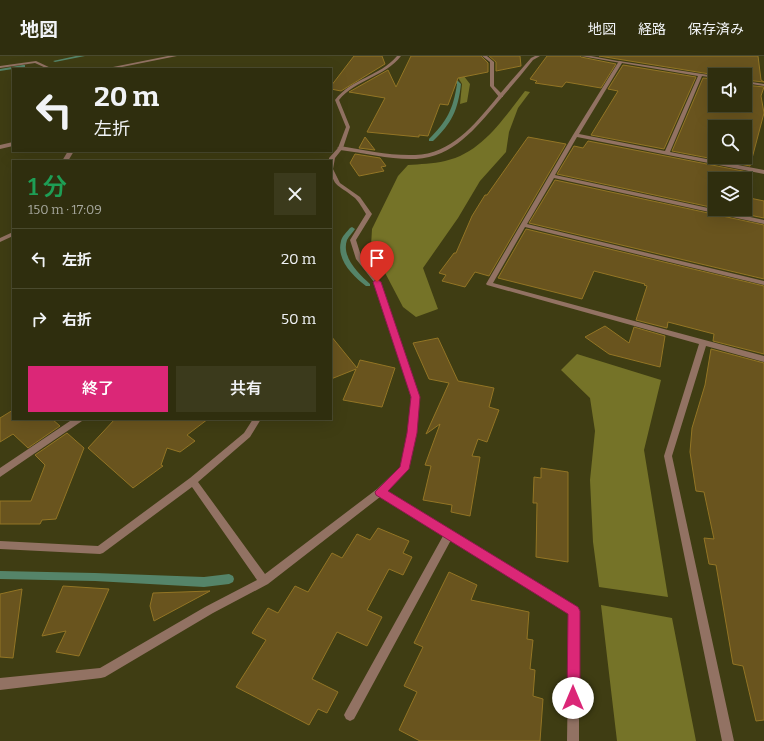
<!DOCTYPE html>
<html lang="ja">
<meta charset="utf-8">
<style>
:root{--surface:#2f2e0e;--page:#3b3a1c;--text:#f1f3f6;--muted:#a7a89e;--line:#4a4a2e;--accent:#db2777}
body{margin:0;font-family:Bitter,"Noto Sans JP",serif;background:var(--page);color:var(--text);height:100vh;display:flex;flex-direction:column;font-size:15px;white-space:nowrap}
*{box-sizing:border-box;margin:0}
p{font-size:13px;color:var(--muted)}
.icon{flex:none;width:22px;height:22px;fill:none;stroke:currentColor;stroke-width:2;stroke-linecap:round;stroke-linejoin:round}
.map{position:relative;flex:1;overflow:hidden}
.sheet{position:absolute;left:12px;top:104px;width:320px;height:260px;display:flex;flex-direction:column;background:var(--surface);border-radius:0px;box-shadow:0 4px 16px #0002,0 0 0 1px var(--line)}
.sheet>*{flex:none}
.banner{position:absolute;left:12px;top:12px;width:320px;height:84px;border-radius:0px;box-shadow:0 4px 16px #0002,0 0 0 1px var(--line);background:#2f2e0e;color:var(--text);overflow:hidden}
.fabs{position:absolute;left:708px;top:12px;display:grid;gap:8px}
.fabs a{display:grid;place-items:center;width:44px;height:44px;border-radius:0px;background:var(--surface);box-shadow:0 4px 16px #0002,0 0 0 1px var(--line);font-size:20px}
.pin{position:absolute;display:grid;place-items:center;width:34px;height:34px;color:#fff;margin:-41px -17px;border-radius:50% 50% 50% 0;rotate:-45deg;box-shadow:0 0 4px #0007}
.pin .icon{rotate:45deg}
.me{position:absolute;width:44px;margin:-22px;rotate:0deg;stroke-linejoin:round;filter:drop-shadow(0 0 3px #0008)}
.turn{display:flex;align-items:center;gap:14px;height:84px;padding:0 16px;font-size:18px}
.turn .icon{width:52px;height:52px;stroke-width:2.5}
.turn b{display:block;font-size:28px;line-height:34px}
.round{display:grid;place-items:center;flex:none;width:42px;height:42px;border-radius:0px;background:var(--page)}
.headline{display:flex;align-items:center;justify-content:space-between;height:68px;padding:0 16px}
h1{font-size:24px;font-weight:600;line-height:30px;color:#1e9e55}
.button{display:flex;gap:8px;margin-top:auto;padding:8px 16px}
.button a{flex:1;height:46px;border-radius:0px;background:var(--accent);color:#fff;font-size:16px;font-weight:600;line-height:46px;text-align:center}
.button a+a{background:var(--page);color:var(--text)}
ul{padding:0;list-style:none}
li{display:flex;align-items:center;gap:12px;height:60px;padding:0 16px;border-top:1px solid var(--line)}
li div{flex:1}
li b{display:block;font-size:15px}
li em{font-style:normal}
header{display:flex;align-items:center;gap:24px;box-sizing:border-box;height:56px;padding:0 20px;background:var(--surface);border-bottom:1px solid var(--line)}
header strong{font-size:19px}
nav{display:flex;gap:22px;margin-inline-start:auto;font-size:14px}
.map>svg:first-child{display:block}
</style>
<header>
<strong>地図</strong>
<nav><a>地図</a><a>経路</a><a>保存済み</a></nav>
</header>
<div class="map">
<svg width="764" height="685" viewBox="0 0 764 685">
<rect width="100%" height="100%" fill="#3f3d13"/>
<!-- forest -->
<path fill="#757328" d="M460,15L470,28L467,46L460,48L462,28L457,20Z
M525,35L530,36L518,52L509,76L506,96L480,125L458,162L423,212L438,253L416,261L403,251L371,190L372,173L398,120L408,109C420,108 433,108 445,105C482,97 503,63 525,35Z
M577,298L661,324L644,394L668,541L599,531L593,486L590,424L595,375L590,342L561,314Z
M601,549L672,562L696,685H617Z"/>
<g fill="none" stroke-linecap="round" stroke-linejoin="round">
<!-- stream -->
<path fill="#558469" fill-rule="evenodd" d="M76,0H85L55,6L53,5Z
M23,9H25V11L0,15V13Z
M450,17L461,28C458,54 452,67 433,85H429V83C447,65 453,54 457,28L448,18Z
M352,171L355,173C353,176 349,180 347,184C341,201 359,218 370,228V230H366C353,220 336,204 341,185C342,180 347,176 350,172Z
M0,515L95,517L204,521L229,518L233,520L234,523L233,526L229,528L204,531L95,525L0,523Z"/>
</g>
<!-- building -->
<path fill="#69541e" stroke="#937525" fill-rule="evenodd" d="M354,0H382L385,8L341,35L331,33V30Z
M411,0H481L488,7V16L458,22L448,49L440,48L428,80L419,79V81L367,76L385,42L349,36L388,14L396,31Z
M489,0H520L521,10L496,15V6Z
M547,0H580L581,1L616,8L601,32L566,26L562,31L535,27L537,25L530,23Z
M599,0H758L761,24L764,26L745,24V19H716Z
M623,9L696,21L664,93L591,79L618,35L608,33Z
M703,22L715,23V49H745V29L764,31L761,40L764,57L750,110L672,95ZM715,71H745V101H715Z
M365,81L375,94L359,92Z
M528,81L566,88L489,220L475,216L465,231L442,225L446,219L439,217L454,197H456L472,160L485,139H487Z
M588,85L748,116L745,128V123H715V152L557,118L574,90L583,92Z
M355,98L380,102L386,110L381,111L384,115L359,120L350,107Z
M555,124L764,169V223L529,167Z
M745,141L764,145V162L720,153H745Z
M526,173L764,230V298L713,285L714,278L668,266L667,272L636,264L647,230L644,229L645,228L594,215L582,243L498,222Z
M605,270L629,287L634,271L665,280L660,311L609,298L585,281Z
M331,280L357,312L360,304L395,312L382,351L343,344L356,313L331,323Z
M438,282L458,325L494,332L489,351L499,354L487,386L478,383L472,400L480,401L470,460L451,456L452,449L423,444L431,410L425,409L440,368L426,378L449,327L429,323L413,287Z
M711,293L764,307V664L756,665L743,610L733,608L716,509L709,508L704,482L714,483L704,436L696,435L690,396L692,372L705,329Z
M13,354V363H52L60,370L28,392L13,378L0,386V362Z
M115,363H208L187,379L195,385L180,396L167,392L161,409L163,410L133,432L88,392Z
M67,377L84,392L56,463L42,464L40,468H0V445H31L45,409L35,399Z
M541,412L568,416V506L536,501L537,447H533L534,421L541,422Z
M378,472L409,485L403,497L412,501L403,519L389,513L367,554L382,561L367,590L337,576L312,623L338,636L327,657L318,653L309,669L236,631L266,584L252,577L268,552L278,557L295,530L308,536L332,497L342,502L357,478L370,484Z
M449,516L477,529L471,544L529,556L527,583L533,584L530,613L535,614L533,640L543,643L540,685H420L399,674L417,636L404,630L423,591L414,587Z
M63,530L109,533L79,600L56,596L66,575L42,580Z
M22,533L13,602L0,601V538Z
M210,535L154,565L150,550L153,537Z"/>
<g fill="none" stroke-linecap="round" stroke-linejoin="round">
<!-- service -->
<path fill="#927263" fill-rule="evenodd" d="M13,86V90L0,93V89Z
M68,95H74L68,105H62Z
M13,176V180L0,186V182Z"/>
<!-- minor -->
<path fill="#927263" fill-rule="evenodd" d="M168,0H177L112,13H103Z
M397,0H401C385,21 356,23 339,44L350,71L343,92L335,102L333,113L340,127L360,141L372,158L356,184L362,203L380,226L419,341L416,377L408,413L386,435L578,552L579,555V685H567L569,557L451,484L354,663L350,665L346,663L344,659L346,655L443,480L380,441L268,528L213,557L105,621L101,622L0,634V622L100,612L205,551L257,524L192,431L103,497L100,498L0,493V485L98,490L190,422L244,377L253,363H261L250,381L198,426L265,518L377,433L400,411L408,377L411,341L374,226L356,203L350,184L366,158C363,153 359,146 355,142C337,127 331,132 331,105H329V102L338,92L346,71L335,44C352,22 379,21 397,0Z
M482,0H487L494,6V30L503,39V41H499L490,30V6Z
M36,5L53,13H48L35,7L0,12V10Z
M619,5L715,20V22L702,20L670,96L764,114V118L577,81L555,119L764,164V168L554,122L527,168L764,225V229L525,171L493,227L764,300V306L706,290L672,400L734,685H722L664,400L699,288L487,229L486,228L573,79ZM622,7L698,20L665,95L579,78Z
M745,25L764,28V30L745,27Z
M73,363H83L82,365L0,421V412Z"/>
<!-- tertiary -->
<path fill="#927263" fill-rule="evenodd" d="M535,0H540L533,4C522,18 510,32 498,46C476,72 453,101 416,103C391,104 365,97 340,94L337,92L340,90C365,94 390,100 415,99C451,98 474,69 495,44C506,30 519,16 531,2Z
M581,0H591L623,6L621,7Z"/>
</g>
<!-- route -->
<path fill="#db2777" stroke="#8e194d" d="M377,223L381,226L420,341L417,377L409,413L388,435L578,551L580,555V642L578,646L573,648L569,646L567,642L568,558L376,439L375,436L400,411L407,377L411,341L373,226Z"/>
</svg>
<div class="fabs">
<a><svg class="icon" aria-label="sound" viewBox="0 0 24 24"><path d="M4 9h4l5-4v14l-5-4H4zM17 9q2 3 0 6"/></svg></a>
<a><svg class="icon" aria-label="search" viewBox="0 0 24 24"><circle cx="10" cy="10" r="6"/><path d="M15 15l6 6"/></svg></a>
<a><svg class="icon" aria-label="layers" viewBox="0 0 24 24"><path d="M12 4l9 5-9 5-9-5zM3 14l9 5 9-5"/></svg></a>
</div>
<div class="pin" style="left:377px;top:226px;background:#d93025"><svg class="icon" aria-label="arrive" viewBox="0 0 24 24"><path d="M6 21V4h12l-3 4 3 4H6"/></svg></div>
<svg class="me" style="left:573px;top:642px" viewBox="-20 -20 40 40"><circle r="19" fill="#fff"/><path d="M0-13L10 11 0 6-10 11z" fill="#db2777"/></svg>
<div class="banner">
<div class="turn"><svg class="icon" aria-label="left" viewBox="0 0 24 24"><path d="M17 20v-9H6M10 6l-5 5 5 5"/></svg><div><b>20 m</b>左折</div></div>
</div>
<section class="sheet">
<div class="headline"><div><h1>1 分</h1><p>150 m · 17:09</p></div><a class="round"><svg class="icon" aria-label="close" viewBox="0 0 24 24"><path d="M6 6l12 12M18 6L6 18"/></svg></a></div>
<ul>
<li><svg class="icon" aria-label="left" viewBox="0 0 24 24"><path d="M17 20v-9H6M10 6l-5 5 5 5"/></svg><div><b>左折</b></div><em>20 m</em></li>
<li><svg class="icon" aria-label="right" viewBox="0 0 24 24"><path d="M7 20v-9h11M14 6l5 5-5 5"/></svg><div><b>右折</b></div><em>50 m</em></li>
</ul>
<div class="button"><a>終了</a><a>共有</a></div>
</section>
</div>
